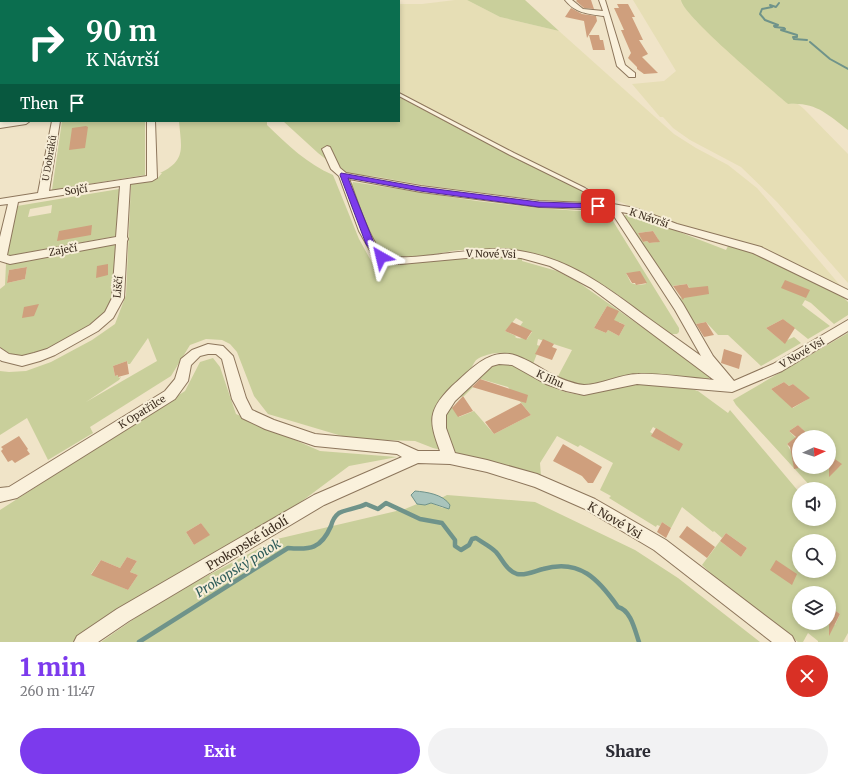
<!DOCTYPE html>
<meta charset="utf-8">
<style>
:root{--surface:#fff;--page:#f2f2f3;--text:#2b2b33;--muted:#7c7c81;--accent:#7c3aed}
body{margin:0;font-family:Merriweather,serif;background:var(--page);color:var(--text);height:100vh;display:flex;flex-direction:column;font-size:15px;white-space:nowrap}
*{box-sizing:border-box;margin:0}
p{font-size:13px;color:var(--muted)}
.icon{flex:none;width:22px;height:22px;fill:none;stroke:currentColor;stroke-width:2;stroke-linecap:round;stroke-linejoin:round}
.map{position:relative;height:642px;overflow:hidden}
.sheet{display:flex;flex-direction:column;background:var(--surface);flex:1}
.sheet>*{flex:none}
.banner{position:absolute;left:0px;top:0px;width:400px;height:122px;box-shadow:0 2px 6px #0003;background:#0b6e4f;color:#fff;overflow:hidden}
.needle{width:26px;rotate:87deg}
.tools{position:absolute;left:792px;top:430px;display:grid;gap:8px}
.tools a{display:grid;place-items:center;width:44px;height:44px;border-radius:50%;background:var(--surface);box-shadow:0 2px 6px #0003;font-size:20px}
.pin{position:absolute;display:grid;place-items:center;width:34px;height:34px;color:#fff;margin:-17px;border-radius:8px;box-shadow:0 2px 6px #0006}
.me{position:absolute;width:44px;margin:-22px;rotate:323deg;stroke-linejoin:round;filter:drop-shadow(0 0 3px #0008)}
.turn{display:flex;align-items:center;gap:14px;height:84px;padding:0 20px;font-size:18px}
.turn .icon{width:52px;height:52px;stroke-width:2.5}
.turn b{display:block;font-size:28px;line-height:34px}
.then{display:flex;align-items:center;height:38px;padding:0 20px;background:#0003;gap:8px;font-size:15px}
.round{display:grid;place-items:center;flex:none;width:42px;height:42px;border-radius:21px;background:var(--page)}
.overview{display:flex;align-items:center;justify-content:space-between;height:68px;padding:0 20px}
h1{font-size:24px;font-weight:800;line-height:30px;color:var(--accent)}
.cta{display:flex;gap:8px;margin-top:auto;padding:8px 20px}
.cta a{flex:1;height:46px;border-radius:24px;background:var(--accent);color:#fff;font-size:16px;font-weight:800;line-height:46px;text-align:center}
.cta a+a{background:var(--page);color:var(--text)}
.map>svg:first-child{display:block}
</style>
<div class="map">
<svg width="848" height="642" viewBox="0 0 848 642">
<rect width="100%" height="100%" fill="#f0e4c8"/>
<!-- farmland -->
<path fill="#e6deb5" d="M455,0H467L500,17L559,31L674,134L696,148L728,165L757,188L845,291L684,227L634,208L552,172L497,145L399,92V4H422Z
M633,0H681L682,4L696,21L788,104H798L804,109L848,154V283L777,202L741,167L690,140L673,128L663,117H660L632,84L664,81L676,71Z"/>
<!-- green -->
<path fill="#c9cf9b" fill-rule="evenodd" d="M467,0H525L559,31L500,17Z
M681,0H848V130C827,114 816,102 788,104C772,90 682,15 681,0Z
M399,97L515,158L596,196L591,203L538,200L423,185L372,176L346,175L318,153L283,121H399Z
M62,121H145V175L52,190Z
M179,121H267V125C288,145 307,164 333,175L359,239L375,268L382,264L394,265L461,255L522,256V261L557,271L578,282L706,372L710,378L705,380L651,375L632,374L587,387L556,380L572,350L538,339L537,345L540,346L533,364C516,354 503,349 484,356C480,357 476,359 474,363C470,369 468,377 465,384L473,387L464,396L449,402L459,417L474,411L494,434L531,415L508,387L477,378L494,359L528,368L559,390L569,393L581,395L589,393L631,382L682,386L698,391L728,413L730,410L799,492V519H829V489H813L736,405L733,400L848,333V633L843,642H818V641L808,633L803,642H798L723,585L702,565L720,541L741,557L747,548L726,533L722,538L714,531L713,532L682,507L671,528L662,522L660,526L657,525L656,527L609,498L611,496L600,490L613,463L580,445L578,447L557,436L540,463L541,476L505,465L433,448L415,441L352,439L268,414L254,396L237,352L230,344L222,340L206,339L190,345L171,376L90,427L93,433L48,460L27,418L0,435V371L9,372L26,371L51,362L92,340L115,324L126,295L131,184L157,179L162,173H160C187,160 181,147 179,121ZM607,306L616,327L619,322L625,325L619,336L608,330L606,333L594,328ZM516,318L523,322L520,326L532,332L527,339C522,337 520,340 515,337L516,336L505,331ZM148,338L157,361L86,402L119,380L121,377L119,378L118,375L115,376L113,366L127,361L128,364H130ZM784,382L789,386L793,384L803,393L806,400L793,408L771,389ZM798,425L811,437H829V458L831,456L841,465L833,472L826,467H799L787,444L796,438L789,431ZM653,427L671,437L666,444L652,436L653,434L650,432ZM799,541H829V571H799ZM799,593H829V606L840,614L835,625L829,623H799Z
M353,182L477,201L538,208L608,213L679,328V332L677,334H670C656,326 642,314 629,303C603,283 571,264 539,256C514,250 486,249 460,250C440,252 404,263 385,253C370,245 358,204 351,187ZM640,272L646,284L638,285L631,283L626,273Z
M119,189L117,236L7,256L17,206ZM52,205L51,213L28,217L30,209Z
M630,213L726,250L729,244L764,256L844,298L848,302V315L834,324L811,303L805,300L802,305L830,326L808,339L783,319L766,328L783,342L794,337L801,343L761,366L728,335H718L706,322L690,325L624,216ZM653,231L658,239V242L649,243L647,241L643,242L638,233ZM687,284L693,294L682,298L678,297L672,286Z
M116,244C116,262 118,297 108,311C99,323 39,357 25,357C15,357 7,353 0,347V289L5,285L6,264ZM27,267L25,279L7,283L9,270Z
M213,358L220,367L236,414L320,451L397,457L349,466L274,522L131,601L73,642H0V510L185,391L200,362ZM201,523L209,535L194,545L186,532ZM127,557L137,561L130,572L138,575L128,590L91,574L101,560L120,568Z
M447,495L535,502L635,550L678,578L760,642H101L161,600L277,539L405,509L417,504L425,505L431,503L443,508L450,505L441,498Z"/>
<!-- water -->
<path fill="#a9c4bc" stroke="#6f938a" d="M415,491C426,492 443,494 450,505L449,509L431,503L425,505L417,504L411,495Z"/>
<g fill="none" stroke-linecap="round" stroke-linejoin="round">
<!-- stream-far1 -->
<path stroke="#6f938a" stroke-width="2" d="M779,3L776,7L770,5L772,7L762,9L760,14L765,20L778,25L774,26L775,27L784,28L785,29L781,30L797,35V37H793L794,39L807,40
M810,42L830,59L848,69"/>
<!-- stream -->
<path stroke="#6f938a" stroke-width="4.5" d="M139,642L288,548C310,550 321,549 331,526C332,522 335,516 339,513C344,510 359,508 366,504L378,509L386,503L420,519L442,523L455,540V546L461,550L469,545L472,539L476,538C483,543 490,546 496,552C503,560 506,570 517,574C526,576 535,571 543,569C580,558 599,580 618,607C631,610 635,631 639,642"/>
</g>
<!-- building -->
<path fill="#cf9f7d" d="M577,0H591L594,9L584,8L576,1Z
M617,4H628L635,17H632L643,40H639L648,54L642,57L658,73L644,74L637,69V67L628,58L631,53L621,30H624L614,8H619Z
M571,8L582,14L596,16L597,21L587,38L584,21L565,17Z
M589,35H599L600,40H603L605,50H593Z
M86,126L88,127L85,148L69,150L72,128Z
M92,225L91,235L57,241L59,231Z
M653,231L660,242L649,243L647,241L643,242L638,233Z
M108,264V275L96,278L97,266Z
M27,267L25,279L7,283L9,270Z
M640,271L647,283L636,285L635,283H632L626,273Z
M785,280L810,290L806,298L781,288Z
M687,284L689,288L708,286L709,294L684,298L683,300L673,286Z
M39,304L34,316L22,318L24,307Z
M607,306L619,311L614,320L625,325L619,336L608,330L606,333L594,328Z
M783,319L795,328L785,344L766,328Z
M512,322L532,331L526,340L505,331Z
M706,322L714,335L704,337L696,324Z
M543,339L554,344L552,347L557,349L552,360L535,354Z
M724,349L742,355L739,369L721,363Z
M127,361L129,374L118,377V375L115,376L113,366Z
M480,379L528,395L526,403L472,387Z
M784,382L789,386L793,384L810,398L792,408L771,389Z
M463,396L473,411L458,417L452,408Z
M521,403L531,415L494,434L485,422Z
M798,425L811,437H799V468L794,469L790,447L787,444L796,437L789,431Z
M656,428L683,444L679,451L651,436Z
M19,436L28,449L27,450L30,454L15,463L12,460L8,462L1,451L3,449L1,447Z
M563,444L602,467L593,483H588L582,476L553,461Z
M829,455L842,464L829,477Z
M662,522L671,528L666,538L657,532Z
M201,523L210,535L194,545L186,532Z
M687,526L715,547L707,558L679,537Z
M726,533L747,548L741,557L720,541Z
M127,557L137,561L130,572L138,575L128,590L91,575L101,560L120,568Z
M776,560L797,574L792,585L770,570Z
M829,606L840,614L829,636Z"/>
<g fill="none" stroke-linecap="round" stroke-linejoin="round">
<defs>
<path id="lane" d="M135,0H139V1H135Z
M399,93L514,153L585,188L616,207L613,209L611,208L581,190L510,155L399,96Z"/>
<path id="street" d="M68,0H74V1H68Z
M565,0H572L583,9L603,11L599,0H605L625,65L635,73V77H629L617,66L604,16C588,14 575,13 565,0Z
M0,26H1V30H0Z
M0,76H1V80H0Z
M9,121H30L26,124L0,128V122Z
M52,121H60L49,191L147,176V121H155L157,178L152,181L130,184L127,237L128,239L127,241L124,298L113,318L98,331L55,355L40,361L22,366L2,361L0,360V348L9,354L22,356L34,353L47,349L90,325L105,312L112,298L116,244L10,264L0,261V237L8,204L0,205V199L38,193ZM120,186L116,237L10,256L7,255L18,202Z
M327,146L330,147L340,168L346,173L421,186L539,201L613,204L635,208L677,224L761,247L848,290V299L753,253L669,228L633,214L621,212L683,304L713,356L734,381L773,364L848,320V331L782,371L732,392L637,384L584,395L566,391L546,384L512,365L499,364L492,366L455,401L446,415V428L455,453L487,460L537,474L595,499L666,540L792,636L795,642H772L654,550L585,509L535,487L487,472L450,464L418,463L324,505L129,621L98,642H74L77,636L117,609L314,495L402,457L397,454L315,446L265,429L242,418L232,399L222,359L216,354H208L200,356L191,365L188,381L175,399L17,498L0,502V488L9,487L165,391L175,379L181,359L192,350L208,344L223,346L233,356L246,398L252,410L274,420L315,434L398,442L418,451H440C429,421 427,411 452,386C470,370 490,346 517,356C528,360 539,367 549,373C559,378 572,384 584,385C601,385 620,374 638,374C660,373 690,378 714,380L591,288L550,266L521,258L488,256L401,264L389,263L377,260L372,254L359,231L339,176L331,169L322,149ZM349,179L421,192L539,207L610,210L675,310L701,356C682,342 663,329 644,315C599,281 559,252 501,249C476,247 402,263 386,255C371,247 356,196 349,179Z"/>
</defs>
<!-- lane casing -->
<use href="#lane" stroke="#8d765c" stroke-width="2"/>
<!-- street casing -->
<use href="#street" stroke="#8d765c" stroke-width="2"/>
<!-- lane -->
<use href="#lane" fill="#faf1dc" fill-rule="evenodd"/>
<!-- street -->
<use href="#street" fill="#faf1dc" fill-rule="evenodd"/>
</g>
<!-- route -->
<path fill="#7c3aed" stroke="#51269a" d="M341,173L420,187L539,202L598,204L602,206L598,208L539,207L420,191L348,178L374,243L385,257L381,260L378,259L366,244L340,175Z"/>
<g text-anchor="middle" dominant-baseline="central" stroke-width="4" stroke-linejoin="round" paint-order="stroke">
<!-- far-street labels -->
<g font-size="9" fill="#3d2e20" stroke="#f7eed8">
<text transform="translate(49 158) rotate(-80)">U Dobráků</text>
</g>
<!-- street labels -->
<g font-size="10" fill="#3d2e20" stroke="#f7eed8">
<text transform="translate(76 190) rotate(-9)">Sojčí</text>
<text transform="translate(649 218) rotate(19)">K Návrší</text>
<text transform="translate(63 250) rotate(-10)">Zaječí</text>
<text transform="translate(491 254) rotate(1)">V Nové Vsi</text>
<text transform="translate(118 287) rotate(-84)">Liščí</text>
<text transform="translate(802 353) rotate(-30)">V Nové Vsi</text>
<text transform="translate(550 379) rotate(25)">K Jihu</text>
<text transform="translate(142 412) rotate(-32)">K Opatřilce</text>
</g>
<!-- near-street labels -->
<g font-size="12" fill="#3d2e20" stroke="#f7eed8">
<text transform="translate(615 520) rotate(30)">K Nové Vsi</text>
<text transform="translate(247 543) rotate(-31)">Prokopské údolí</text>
</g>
<!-- near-water labels -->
<g font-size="13" font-style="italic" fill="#2f5d5a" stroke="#f7eed8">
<text transform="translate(238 568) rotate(-32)">Prokopský potok</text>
</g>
</g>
</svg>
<div class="tools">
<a><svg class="needle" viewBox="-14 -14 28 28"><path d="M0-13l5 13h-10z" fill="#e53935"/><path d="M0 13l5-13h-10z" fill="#7c7c81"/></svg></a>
<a><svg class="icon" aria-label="sound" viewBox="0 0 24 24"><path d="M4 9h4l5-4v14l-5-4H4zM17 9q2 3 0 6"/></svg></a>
<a><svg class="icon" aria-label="search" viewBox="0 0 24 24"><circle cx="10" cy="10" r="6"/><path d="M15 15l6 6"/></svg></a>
<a><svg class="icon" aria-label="layers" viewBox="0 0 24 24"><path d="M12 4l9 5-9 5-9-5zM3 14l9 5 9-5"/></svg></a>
</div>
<div class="pin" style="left:598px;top:206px;background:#d93025"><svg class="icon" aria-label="arrive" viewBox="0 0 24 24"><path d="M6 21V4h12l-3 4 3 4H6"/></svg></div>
<svg class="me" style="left:381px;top:257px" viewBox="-20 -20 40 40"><path d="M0-17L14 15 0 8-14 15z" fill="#7c3aed" stroke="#fff" stroke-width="4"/></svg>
<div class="banner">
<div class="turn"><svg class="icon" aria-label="right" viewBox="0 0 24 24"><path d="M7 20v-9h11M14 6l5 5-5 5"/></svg><div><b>90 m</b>K Návrší</div></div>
<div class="then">Then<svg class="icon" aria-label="arrive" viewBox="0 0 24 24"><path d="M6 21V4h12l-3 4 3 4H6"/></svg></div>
</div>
</div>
<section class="sheet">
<div class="overview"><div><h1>1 min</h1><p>260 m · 11:47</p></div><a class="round" style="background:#d93025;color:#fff"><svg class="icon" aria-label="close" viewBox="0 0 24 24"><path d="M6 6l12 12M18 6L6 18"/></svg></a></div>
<div class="cta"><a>Exit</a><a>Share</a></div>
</section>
